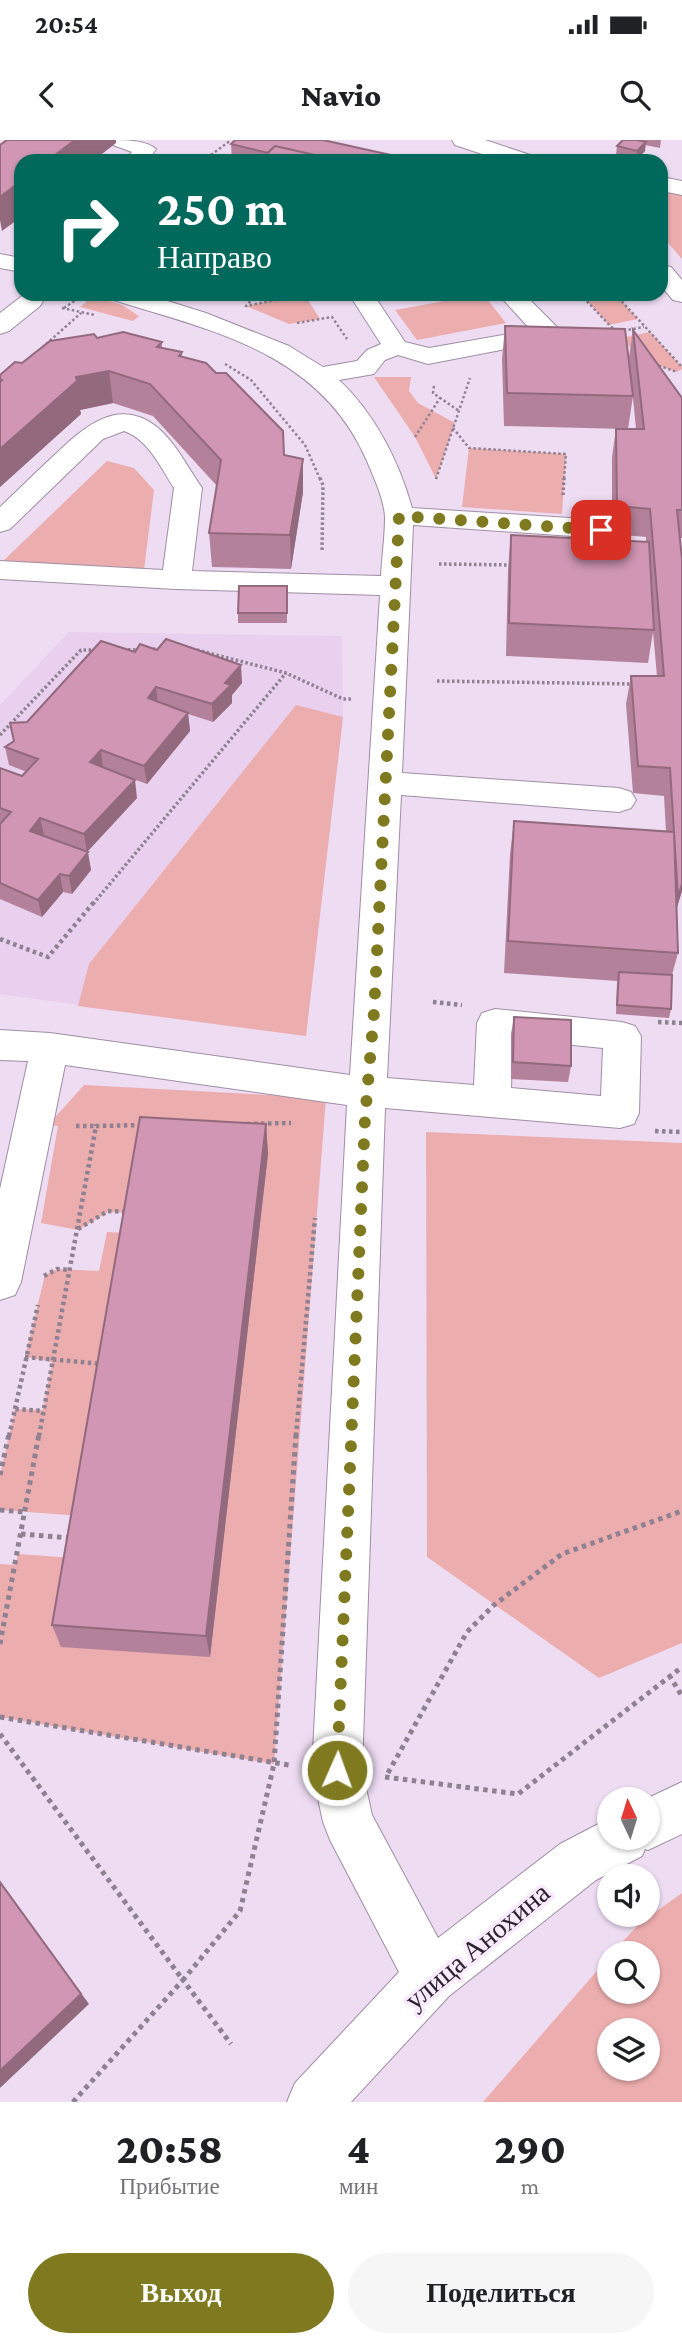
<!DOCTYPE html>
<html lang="ru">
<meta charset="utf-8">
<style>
:root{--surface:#fff;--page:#f6f6f6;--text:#202124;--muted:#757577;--accent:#7f7a20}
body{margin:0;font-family:"Crimson Pro",serif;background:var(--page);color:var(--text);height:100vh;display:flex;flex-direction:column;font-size:26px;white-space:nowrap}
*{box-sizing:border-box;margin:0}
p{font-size:23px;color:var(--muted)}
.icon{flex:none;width:38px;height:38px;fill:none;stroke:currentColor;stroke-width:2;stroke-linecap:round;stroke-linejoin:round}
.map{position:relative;height:1962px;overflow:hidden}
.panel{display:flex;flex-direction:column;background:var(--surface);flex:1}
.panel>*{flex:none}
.guide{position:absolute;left:14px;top:14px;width:654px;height:147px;border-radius:21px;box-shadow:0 2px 5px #0004;background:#00695c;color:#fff;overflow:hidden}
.needle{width:46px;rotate:356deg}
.buttons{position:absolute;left:597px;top:1647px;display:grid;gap:14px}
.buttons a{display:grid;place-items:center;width:63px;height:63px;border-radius:50%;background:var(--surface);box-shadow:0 2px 5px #0004;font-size:35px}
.pin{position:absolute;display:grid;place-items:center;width:60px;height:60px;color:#fff;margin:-30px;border-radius:14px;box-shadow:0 4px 10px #0006}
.me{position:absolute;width:77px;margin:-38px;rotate:2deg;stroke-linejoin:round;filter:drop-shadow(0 0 5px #0008)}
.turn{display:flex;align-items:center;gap:24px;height:147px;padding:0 28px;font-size:32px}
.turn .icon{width:91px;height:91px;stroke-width:2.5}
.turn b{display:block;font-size:49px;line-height:60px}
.eta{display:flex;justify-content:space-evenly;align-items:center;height:119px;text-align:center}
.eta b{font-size:42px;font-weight:800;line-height:49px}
.cta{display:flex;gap:14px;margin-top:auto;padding:14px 28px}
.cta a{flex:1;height:80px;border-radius:42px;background:var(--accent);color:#fff;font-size:28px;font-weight:800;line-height:80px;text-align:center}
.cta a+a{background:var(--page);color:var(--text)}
.status{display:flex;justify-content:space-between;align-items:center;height:49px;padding:0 35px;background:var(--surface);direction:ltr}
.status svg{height:19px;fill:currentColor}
header{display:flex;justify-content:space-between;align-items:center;height:91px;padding:0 28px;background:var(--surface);font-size:32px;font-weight:800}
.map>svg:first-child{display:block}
</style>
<div class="status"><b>20:54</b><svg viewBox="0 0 49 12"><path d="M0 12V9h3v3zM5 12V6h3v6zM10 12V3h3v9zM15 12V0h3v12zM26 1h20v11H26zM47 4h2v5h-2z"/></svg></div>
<header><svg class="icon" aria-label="back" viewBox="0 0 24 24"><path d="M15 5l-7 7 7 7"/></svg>Navio<svg class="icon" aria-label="search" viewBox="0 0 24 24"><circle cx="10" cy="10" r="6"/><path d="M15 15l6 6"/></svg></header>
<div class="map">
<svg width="682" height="1962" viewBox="0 0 682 1962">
<rect width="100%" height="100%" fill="#eedcf3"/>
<!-- built -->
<path fill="#e8d0ee" d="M69,492L342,496L343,577L306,896L0,854V565Z"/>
<!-- green -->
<path fill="#ecadae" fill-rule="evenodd" d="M662,48L682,52V119L662,96Z
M304,154L320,179L289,184L246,166Z
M483,154L506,183L417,200L395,170Z
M615,154L638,179L609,185L585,159Z
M93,156L122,165L139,176L133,181L80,167Z
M650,192L682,227V229L677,232L643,220L621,198Z
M374,237H411L409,251L418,263L455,283L436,339L415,297Z
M469,308L566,314L562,374L462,367Z
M107,321L134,328L154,350L143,438L0,424Z
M296,565L343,577L306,896L78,866L89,824Z
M84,945L326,958L274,1624L0,1577V1424L16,1425L18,1414L75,1418L134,1073L108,1072L78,1090L41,1083L58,986L48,985Z
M426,992L682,1003V1503L599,1538L427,1417Z
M107,1092L130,1093L82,1376L0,1370V1335L15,1269L43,1270L52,1222L25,1217L45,1135L57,1129L99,1131Z
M682,1753V1962H483L609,1817V1852H648V1813H612L640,1783ZM609,1890H648V1928H609Z"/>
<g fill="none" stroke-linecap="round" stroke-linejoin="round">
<defs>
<path id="minor" d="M110,0C125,0 146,0 156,9L148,21H123L132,12L113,5Z
M662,37L682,41V55L662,51Z
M0,114L21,118V132L0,128Z
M33,154L40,156L43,161L40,166L9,191L0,194V173L22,156Z
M107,154H145L206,173L289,206L323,227L357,221L367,210L381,204L349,154H373L405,202L429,208L531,190L498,154H524L559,189L563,194L559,199L428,224L398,215L385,220L374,234L339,240C375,274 399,321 412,368L601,380L611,383L615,389L611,395L601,398L413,385L402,633L619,648L631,652L636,660L631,668L619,672L401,655L387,938L474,945L477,883L482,873L495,869L622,882L635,886L641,896L639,973L634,984L620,988L385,968L362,1630L372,1675L438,1798L560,1704L606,1680L609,1679V1698H648L646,1659L682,1642V1694L648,1710L645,1709L642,1716L596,1740L449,1856L351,1962H287L295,1943L399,1832L330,1700L323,1682L312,1630L347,965L65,925L21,1142L15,1155L0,1160V1049L28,921L0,920V890L50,893L350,935L380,455L176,449L0,439V421L163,430L174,348C161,328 148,299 124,291L103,299L10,389L0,392V367C16,352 31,337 47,322C77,294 114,253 157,287C176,303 188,328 202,348L192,431L381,436C382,417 385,397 385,377C384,359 374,338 367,321C320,212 213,191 110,159ZM513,899L603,908L601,956L511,948Z"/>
<path id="major" d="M452,0H485L533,16L536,21H503L455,5Z
M662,125L671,127L682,140V162L673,160L662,147Z"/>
</defs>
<!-- minor casing -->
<use href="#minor" stroke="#9f8ea4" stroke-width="2"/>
<!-- major casing -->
<use href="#major" stroke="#9f8ea4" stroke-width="2"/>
<!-- path-far3 -->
<path stroke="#8e8192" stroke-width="2.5" stroke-dasharray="2.5 2.5" stroke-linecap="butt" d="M203,21L231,0
M257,154L246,166L306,154
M580,154L616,192L644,187
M615,154L682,227
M62,168L95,175
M64,168L83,155
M297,183L332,177L347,199
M35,214L81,173
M225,224L251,240L305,305L320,339
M654,224L677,232
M434,246L433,253L459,271
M453,288L469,308L566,314L564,339
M415,297L440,258
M436,339L470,238"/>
<!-- path-far2 -->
<path stroke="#8e8192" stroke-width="3.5" stroke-dasharray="2.5 2.5" stroke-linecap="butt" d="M320,338L323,345L322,411
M563,355L564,338
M439,424L513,425
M123,510L160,509
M197,510L286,533L343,559H351
M437,541L635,544
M0,595L81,510H97
M93,764L286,533"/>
<!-- path-far1 -->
<path stroke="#8e8192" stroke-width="4.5" stroke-dasharray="3.5 3.5" stroke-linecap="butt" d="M0,799L48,817L94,762
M433,862L462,865
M658,882L682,883
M247,984L291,983
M76,986H96
M655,991L682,992
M78,1089L108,1071L128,1072
M44,1136L57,1129L70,1130
M25,1217L103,1224
M15,1269L38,1165
M9,1296L15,1269L43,1271
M39,1296L96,986L144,985
M296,1296L315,1078"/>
<!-- path -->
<path stroke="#8e8192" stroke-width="5" stroke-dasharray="4.5 4.5" stroke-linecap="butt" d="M0,1335L9,1294
M0,1370L24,1372
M21,1394L71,1398
M0,1504L39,1294
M669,1535L682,1556
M0,1577L289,1625
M0,1594L183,1840L240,1771L274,1624L296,1294
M388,1633L467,1492L494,1465L562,1414L682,1371
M385,1637L518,1654L682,1527
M73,1962L183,1840L231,1904"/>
<!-- minor -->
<use href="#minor" fill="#fff" fill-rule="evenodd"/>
<!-- major -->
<use href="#major" fill="#fff" fill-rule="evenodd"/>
</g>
<!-- wall -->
<path fill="#b3819a" d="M623,0H661L660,8L645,5V11L636,20L616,15L617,6Z
M231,4L418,21H232Z
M505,186L633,256L628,289H636L629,217L633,190L682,258V398H680L682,751L676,769L678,813L672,835L671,869L669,878L616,874L617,841L504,833L510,714L514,681L666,692L664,656L633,653L626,564L631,536H657L653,492L648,523L506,516L508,429L511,395L646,402V397L612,394V317L616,289H624L504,286L502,219Z
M97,198L162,202V208L182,212V217L284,315L303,319V352L291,429L212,427L209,393L217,346L153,276L113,263L80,270L81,274L0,347V235L22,223Z
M287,446V483H238V473Z
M135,512L242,543L232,555V563L213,582L188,574L190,591L147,644L114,632L137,658L87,712L91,730L72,754L63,752L42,777L0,759V628L22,636L27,632L9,625L5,607L14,602L27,582Z
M514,877L571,926L568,942L511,939V894Z
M266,984L268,1014L210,1517L61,1507L52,1485Z"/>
<!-- shaded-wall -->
<path fill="#92697d" d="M75,0H116V3L93,21H47Z
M646,2L645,11L636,20L637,11Z
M21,41V77L2,91L0,80V57Z
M109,231L113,263L80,270L81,274L0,347V309L76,237Z
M303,319V352L291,429L290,395Z
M241,525L242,543L232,555V563L213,582L212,564L225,543Z
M156,547L158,565L148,558Z
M188,573L190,591L147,644L144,626Z
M101,610L103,628L90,622Z
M135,640L137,658L87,712L84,694Z
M40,678L44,695L30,691Z
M88,712L91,730L72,754L69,736Z
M60,734L63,752L42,777L38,760Z
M682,744V751L672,784L678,757Z
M266,984L268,1014L210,1517L206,1496Z
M0,1742L89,1864L0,1948Z"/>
<!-- building -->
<path fill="#d096b3" stroke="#92697d" stroke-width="2" d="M7,0H75L47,21H21V41L0,57V5Z
M235,0H323L418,21H342L275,6L268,13L231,4Z
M623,0H637L646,2L637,11L617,6Z
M275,6L342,21H258Z
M505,186L625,189L633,256L507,253Z
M633,190L682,258V370H677L682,419V744L678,757L670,628L638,626L631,536H664L650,369L617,366L616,289H644Z
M123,192L162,202L157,207L182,212L179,216L206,223L216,233H226L283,291L284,315L303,319L290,395L209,393L221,320L150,244L109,231L76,237L77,241L0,309V242L2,240L0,239V235L15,222L22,223L50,201L94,194L97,198Z
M511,395L649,402L654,490L509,483Z
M239,446H287V473H238Z
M166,499L241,525L225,543L231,545L212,564L156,547L148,558L188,573L144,626L101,610L90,622L135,640L84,694L40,678L30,691L88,712L69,736L60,734L38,760L0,743V684L11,672L0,668V628L22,636L38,619L5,607L14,601L10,583L27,582L101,501L135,512L140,504L157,510Z
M514,681L674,692L678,813L508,801Z
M619,832L672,835L671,869L617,865Z
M514,877L571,880V926L513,922Z
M140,977L266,984L206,1496L52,1485Z
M0,1742L81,1854L0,1931Z"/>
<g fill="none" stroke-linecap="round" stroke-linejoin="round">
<!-- route -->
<path stroke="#7f7a20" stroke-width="12" stroke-dasharray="0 21.6" d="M337,1630L365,978L374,872L399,376L601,390"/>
</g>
<g text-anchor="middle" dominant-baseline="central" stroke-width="7" stroke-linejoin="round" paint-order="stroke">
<!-- near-street labels -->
<g font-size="28" fill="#2b242d" stroke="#f9eafd">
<text transform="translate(477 1806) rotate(-40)">улица Анохина</text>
</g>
</g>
</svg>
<div class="buttons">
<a><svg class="needle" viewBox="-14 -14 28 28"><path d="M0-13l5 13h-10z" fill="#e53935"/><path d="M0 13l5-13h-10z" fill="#757577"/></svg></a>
<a><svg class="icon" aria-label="sound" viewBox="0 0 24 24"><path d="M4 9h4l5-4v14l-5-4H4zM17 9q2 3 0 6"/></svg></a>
<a><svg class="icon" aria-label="search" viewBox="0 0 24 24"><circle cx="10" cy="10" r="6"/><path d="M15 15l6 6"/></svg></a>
<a><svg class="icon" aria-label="layers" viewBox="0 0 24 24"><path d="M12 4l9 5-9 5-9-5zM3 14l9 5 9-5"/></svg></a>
</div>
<div class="pin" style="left:601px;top:390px;background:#d93025"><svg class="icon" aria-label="arrive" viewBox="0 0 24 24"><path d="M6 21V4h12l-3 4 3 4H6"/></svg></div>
<svg class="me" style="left:337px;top:1630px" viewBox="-20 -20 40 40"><circle r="17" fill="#7f7a20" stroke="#fff" stroke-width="3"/><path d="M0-11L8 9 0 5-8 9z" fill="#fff"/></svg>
<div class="guide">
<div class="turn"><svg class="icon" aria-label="right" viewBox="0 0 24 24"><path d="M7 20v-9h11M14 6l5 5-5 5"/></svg><div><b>250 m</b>Направо</div></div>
</div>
</div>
<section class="panel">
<div class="eta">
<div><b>20:58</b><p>Прибытие</p></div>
<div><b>4</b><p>мин</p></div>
<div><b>290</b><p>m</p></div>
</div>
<div class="cta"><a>Выход</a><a>Поделиться</a></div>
</section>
